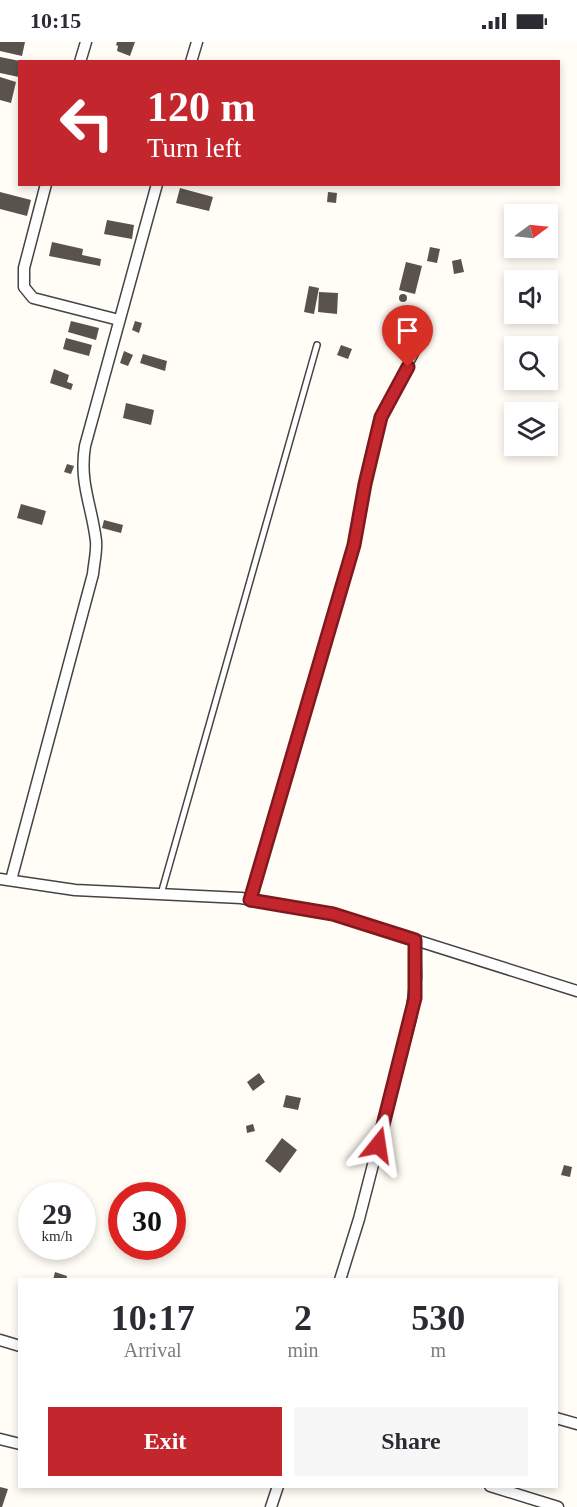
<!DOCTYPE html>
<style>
:root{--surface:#fff;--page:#f7f7f7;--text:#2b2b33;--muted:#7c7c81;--accent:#c4262e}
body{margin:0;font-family:"Times New Roman",serif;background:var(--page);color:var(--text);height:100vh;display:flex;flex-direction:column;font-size:22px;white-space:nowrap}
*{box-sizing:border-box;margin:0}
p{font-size:20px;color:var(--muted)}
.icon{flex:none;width:33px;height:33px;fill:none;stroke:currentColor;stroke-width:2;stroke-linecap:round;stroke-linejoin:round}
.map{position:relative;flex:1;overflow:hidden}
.drawer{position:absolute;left:18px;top:1236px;width:540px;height:210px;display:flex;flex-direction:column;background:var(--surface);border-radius:0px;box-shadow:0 3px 9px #0003}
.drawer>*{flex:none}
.hud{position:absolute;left:18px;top:18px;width:542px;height:126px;border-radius:0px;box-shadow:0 3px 9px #0003;background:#c4262e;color:#fff;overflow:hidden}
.needle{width:39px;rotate:75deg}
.buttons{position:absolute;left:504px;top:162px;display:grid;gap:12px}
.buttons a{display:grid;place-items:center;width:54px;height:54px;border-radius:0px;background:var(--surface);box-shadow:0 3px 9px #0003;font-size:30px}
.speed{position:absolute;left:18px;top:1140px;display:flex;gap:12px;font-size:30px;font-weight:700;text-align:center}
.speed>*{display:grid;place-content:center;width:78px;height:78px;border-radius:50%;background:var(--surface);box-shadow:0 3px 9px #0003;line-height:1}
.speed small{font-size:15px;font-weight:400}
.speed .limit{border:9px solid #d22;background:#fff;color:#111}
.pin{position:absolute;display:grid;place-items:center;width:51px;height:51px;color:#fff;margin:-62px -26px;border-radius:50% 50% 50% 0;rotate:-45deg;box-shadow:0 0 6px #0007}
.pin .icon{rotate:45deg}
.me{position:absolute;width:66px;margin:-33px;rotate:15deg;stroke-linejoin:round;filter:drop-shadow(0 0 4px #0008)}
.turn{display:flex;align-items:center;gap:21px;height:126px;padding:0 30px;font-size:27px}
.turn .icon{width:78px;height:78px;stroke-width:2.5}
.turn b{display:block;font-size:42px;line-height:51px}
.eta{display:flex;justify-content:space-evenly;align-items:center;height:102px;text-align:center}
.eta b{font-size:36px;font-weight:700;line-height:42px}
.action{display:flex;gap:12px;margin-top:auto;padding:12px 30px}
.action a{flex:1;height:69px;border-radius:0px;background:var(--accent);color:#fff;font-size:24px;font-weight:700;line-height:69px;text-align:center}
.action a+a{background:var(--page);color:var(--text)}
.status{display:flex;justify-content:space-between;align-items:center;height:42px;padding:0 30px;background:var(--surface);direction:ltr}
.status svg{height:16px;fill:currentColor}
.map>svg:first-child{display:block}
</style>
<div class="status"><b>10:15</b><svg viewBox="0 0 49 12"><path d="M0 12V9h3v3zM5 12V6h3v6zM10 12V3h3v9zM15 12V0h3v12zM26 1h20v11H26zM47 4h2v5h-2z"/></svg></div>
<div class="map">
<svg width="577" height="1465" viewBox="0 0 577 1465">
<rect width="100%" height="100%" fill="#fffdf5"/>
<!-- building -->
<path fill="#5a524d" d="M0,0H25L22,14L0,9Z
M117,0H135L130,14L117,9L118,4L116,3Z
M0,15L20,19L19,35L0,31Z
M0,35L16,40L11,61L0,58Z
M180,146L213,155L209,169L176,161Z
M0,150L31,158L27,174L0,167Z
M328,150L337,151L336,161L327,160Z
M107,178L134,183L132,197L104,192Z
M52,200L83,207L82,213L101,217L100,224L49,214Z
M430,205L440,207L437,221L427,219Z
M461,217L464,230L454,232L452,219Z
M406,220L422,224L415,252L399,248Z
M309,244L319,246L314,272L304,270Z
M319,250L338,251L337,272L318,270Z
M399 256a4 4 0 1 1 8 0a4 4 0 1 1-8 0Z
M398,267L415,271L411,292L393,288Z
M71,279L99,286L96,298L68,290Z
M135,279L142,281L139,291L132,288Z
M66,296L92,303L89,314L63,307Z
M341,303L352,307L348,317L337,313Z
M124,309L133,313L128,324L120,321Z
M143,312L167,319L165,329L140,321Z
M54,327L69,333L67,340L73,342L71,348L50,341Z
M126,361L154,368L151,383L123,376Z
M67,422L74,424L71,432L64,430Z
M21,462L46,469L42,483L17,476Z
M104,478L123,483L121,491L102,486Z
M259,1031L265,1040L253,1049L247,1040Z
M286,1053L301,1056L298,1068L283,1065Z
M253,1082L255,1089L247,1091L246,1084Z
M282,1096L297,1108L280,1131L265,1119Z
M564,1123L572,1125L570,1135L561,1133Z
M55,1230L67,1234L66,1238H53Z
M0,1445L8,1447L2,1465H0Z"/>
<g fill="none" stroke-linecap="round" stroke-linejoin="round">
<defs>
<path id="service" d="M161,852L317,303
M250,858L354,503L365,442L381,375L417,309"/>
<path id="minor" d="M80,20L86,0
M191,20L197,0
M46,142L24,226V245L33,256L119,278
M0,837L75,848L241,856L333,872L577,949
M11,838L93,532C94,521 97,509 96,499C92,464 79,441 85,404L157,142
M340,1238L359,1177L411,975L416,935L415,898
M0,1298L20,1304
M556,1376L577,1382
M0,1397L20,1402
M490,1444L558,1465
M271,1465L278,1444"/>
</defs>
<!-- service casing -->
<use href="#service" stroke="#444" stroke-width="8"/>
<!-- minor casing -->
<use href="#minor" stroke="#444" stroke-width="13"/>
<!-- service -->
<use href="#service" stroke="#fff" stroke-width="5"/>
<!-- minor -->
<use href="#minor" stroke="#fff" stroke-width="10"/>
</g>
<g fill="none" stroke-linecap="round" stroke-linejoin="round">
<defs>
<path id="route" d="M378,1103L415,956V898L333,872L250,858L354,503L365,442L381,375L408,325"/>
</defs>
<!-- route casing -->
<use href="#route" stroke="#7f191e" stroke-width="15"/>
<!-- route -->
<use href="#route" stroke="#c4262e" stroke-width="10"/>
</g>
</svg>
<div class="buttons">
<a><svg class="needle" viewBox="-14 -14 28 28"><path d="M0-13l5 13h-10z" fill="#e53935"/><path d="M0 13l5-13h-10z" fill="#7c7c81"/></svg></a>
<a><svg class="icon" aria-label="sound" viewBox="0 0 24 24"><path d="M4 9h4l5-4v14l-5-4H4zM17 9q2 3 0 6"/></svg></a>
<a><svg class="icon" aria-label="search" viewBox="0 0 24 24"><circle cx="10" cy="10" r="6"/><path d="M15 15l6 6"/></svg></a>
<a><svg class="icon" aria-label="layers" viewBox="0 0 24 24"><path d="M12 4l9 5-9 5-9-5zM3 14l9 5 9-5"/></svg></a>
</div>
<div class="speed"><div>29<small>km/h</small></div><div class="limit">30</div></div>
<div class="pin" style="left:408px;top:325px;background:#d93025"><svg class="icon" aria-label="arrive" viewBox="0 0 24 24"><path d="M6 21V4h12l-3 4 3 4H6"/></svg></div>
<svg class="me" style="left:378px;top:1103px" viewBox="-20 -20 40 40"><path d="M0-17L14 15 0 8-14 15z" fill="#c4262e" stroke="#fff" stroke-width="4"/></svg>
<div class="hud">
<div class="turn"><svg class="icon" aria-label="left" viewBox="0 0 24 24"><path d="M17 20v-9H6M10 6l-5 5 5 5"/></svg><div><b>120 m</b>Turn left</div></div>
</div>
<section class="drawer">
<div class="eta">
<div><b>10:17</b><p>Arrival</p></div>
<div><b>2</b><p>min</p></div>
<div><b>530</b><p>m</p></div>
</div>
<div class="action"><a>Exit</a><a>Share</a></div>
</section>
</div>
